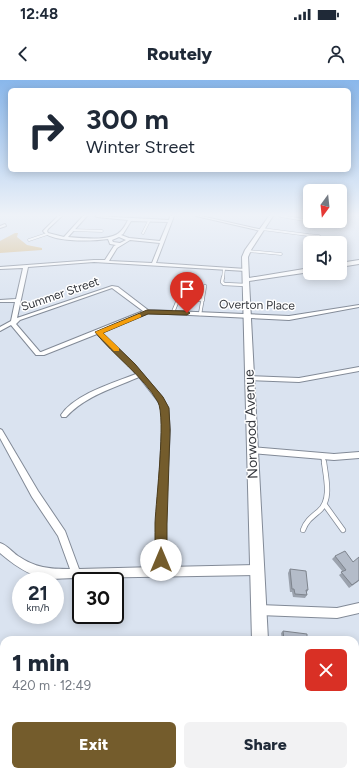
<!DOCTYPE html>
<meta charset="utf-8">
<style>
:root{--surface:#fff;--page:#f2f2f3;--text:#1f2937;--muted:#747a83;--accent:#745c2c}
body{margin:0;font-family:Figtree,sans-serif;background:var(--page);color:var(--text);height:100vh;display:flex;flex-direction:column;font-size:15px;white-space:nowrap}
*{box-sizing:border-box;margin:0}
p{font-size:13px;color:var(--muted)}
.icon{flex:none;width:22px;height:22px;fill:none;stroke:currentColor;stroke-width:2;stroke-linecap:round;stroke-linejoin:round}
.map{position:relative;flex:1;overflow:hidden}
.details{position:absolute;left:0px;top:556px;width:359px;height:140px;display:flex;flex-direction:column;background:var(--surface);border-radius:12px 12px 0 0;box-shadow:0 2px 10px #0003}
.details>*{flex:none}
.top-card{position:absolute;left:8px;top:8px;width:343px;height:84px;border-radius:6px;box-shadow:0 2px 10px #0003;background:#fff;color:var(--text);overflow:hidden}
.needle{width:26px;rotate:195deg}
.controls{position:absolute;left:303px;top:104px;display:grid;gap:8px}
.controls a{display:grid;place-items:center;width:44px;height:44px;border-radius:6px;background:var(--surface);box-shadow:0 2px 10px #0003;font-size:20px}
.speed{position:absolute;left:12px;top:492px;display:flex;gap:8px;font-size:20px;font-weight:700;text-align:center}
.speed>*{display:grid;place-content:center;width:52px;height:52px;border-radius:50%;background:var(--surface);box-shadow:0 2px 10px #0003;line-height:1}
.speed small{font-size:10px;font-weight:400}
.speed .limit{border:2px solid #111;border-radius:6px;background:#fff;color:#111}
.pin{position:absolute;display:grid;place-items:center;width:34px;height:34px;color:#fff;margin:-41px -17px;border-radius:50% 50% 50% 0;rotate:-45deg;box-shadow:0 0 4px #0007}
.pin .icon{rotate:45deg}
.me{position:absolute;width:44px;margin:-22px;rotate:0deg;stroke-linejoin:round;filter:drop-shadow(0 0 3px #0008)}
.turn{display:flex;align-items:center;gap:14px;height:84px;padding:0 12px;font-size:18px}
.turn .icon{width:52px;height:52px;stroke-width:2.5}
.turn b{display:block;font-size:28px;line-height:34px}
.round{display:grid;place-items:center;flex:none;width:42px;height:42px;border-radius:6px;background:var(--page)}
.overview{display:flex;align-items:center;justify-content:space-between;height:68px;padding:0 12px}
h1{font-size:24px;font-weight:800;line-height:30px}
.primary-button{display:flex;gap:8px;margin-top:auto;padding:8px 12px}
.primary-button a{flex:1;height:46px;border-radius:6px;background:var(--accent);color:#fff;font-size:16px;font-weight:800;line-height:46px;text-align:center}
.primary-button a+a{background:var(--page);color:var(--text)}
.status{display:flex;justify-content:space-between;align-items:center;height:28px;padding:0 20px;background:var(--surface);direction:ltr}
.status svg{height:11px;fill:currentColor}
header{display:flex;justify-content:space-between;align-items:center;height:52px;padding:0 12px;background:var(--surface);font-size:18px;font-weight:800}
.map>svg:first-child{display:block}
</style>
<div class="status"><b>12:48</b><svg viewBox="0 0 49 12"><path d="M0 12V9h3v3zM5 12V6h3v6zM10 12V3h3v9zM15 12V0h3v12zM26 1h20v11H26zM47 4h2v5h-2z"/></svg></div>
<header><svg class="icon" aria-label="back" viewBox="0 0 24 24"><path d="M15 5l-7 7 7 7"/></svg>Routely<svg class="icon" aria-label="person" viewBox="0 0 24 24"><circle cx="12" cy="8" r="4"/><path d="M4 21q1-7 8-7t8 7"/></svg></header>
<div class="map">
<svg width="359" height="696" viewBox="0 0 359 696">
<rect width="100%" height="100%" fill="#dae3f0"/>
<!-- green -->
<path fill="#d7bb88" d="M15,153H18L17,157L27,165L42,168V170L0,173V161Z"/>
<g fill="none" stroke-linecap="round" stroke-linejoin="round">
<defs>
<path id="lane-far3" d="M281,136L310,141
M313,141L330,143
M262,149L308,155
M72,150L102,151
M143,153L149,141
M308,155L319,156L318,162L307,160Z
M29,160L47,154
M247,171L281,174
M223,198L224,189"/>
<path id="lane-far2" d="M223,197L222,202L224,204L246,205
M173,232L178,220H203
M200,234L205,206"/>
<path id="lane-far1" d="M323,377L324,383"/>
<path id="lane" d="M325,425L343,450
M303,450C306,441 312,437 319,431C332,420 326,398 324,382"/>
<path id="street" d="M58,136H62L48,149L47,151L48,153L64,157L83,136H87L68,157C81,158 112,162 121,151C124,148 126,144 128,140L97,137L95,136L169,140L170,136H174L156,183L246,189L248,190L246,191L94,182L28,187L17,238L112,206L118,207L148,230L289,236L359,225V227L289,240L148,233L101,252L134,284L162,317L168,328L170,350L165,444L167,487L257,485L260,487L262,490L260,493L257,495L80,498L77,500L74,498C66,498 58,499 51,499C32,498 14,485 0,473V463C7,465 12,472 18,476C36,488 49,489 70,489L58,456L32,417L0,358V349L2,350L38,411L65,451L79,489L157,487V444L162,350V328L157,320L139,297C114,308 85,316 66,337H62L61,335C75,314 113,303 136,294L130,286L97,254L44,275H36L11,245L0,251V247L11,241L15,222H0V220L16,219L23,188L0,189V187L94,180H105L114,166L116,165L110,164L108,159C94,161 51,163 43,151ZM131,141L168,142L160,161L129,158L121,155L123,154ZM119,157L126,160L120,163L113,162L112,160ZM130,160L160,163L152,183L109,181L117,168ZM112,208L143,231L41,272H40L16,244L20,240Z
M196,136H201L263,150L261,151Z
M5,144L6,146L0,148V146Z
M359,287V291L299,302L250,300L247,298L250,296L299,298Z
M252,367L334,374L359,372V378L334,380L252,373L249,372L248,370L249,368Z
M359,523V533L337,538L259,535L255,534L254,530L255,526L259,525L337,528Z
M46,692H61L60,696H45Z"/>
<path id="secondary" d="M269,136H273L251,170L248,177L249,198L310,188V192L249,201L268,560H252L242,177L245,170Z
M359,180V184L340,187V183Z
M257,692H275V696H257Z"/>
</defs>
<!-- lane-far3 casing -->
<use href="#lane-far3" stroke="#828a97" stroke-width="3"/>
<!-- lane-far2 casing -->
<use href="#lane-far2" stroke="#828a97" stroke-width="4"/>
<!-- lane-far1 casing -->
<use href="#lane-far1" stroke="#828a97" stroke-width="5.5"/>
<!-- lane casing -->
<use href="#lane" stroke="#828a97" stroke-width="6"/>
<!-- street casing -->
<use href="#street" stroke="#828a97" stroke-width="2"/>
<!-- secondary casing -->
<use href="#secondary" stroke="#828a97" stroke-width="2"/>
<!-- lane-far3 -->
<use href="#lane-far3" stroke="#fff" stroke-width="2"/>
<!-- lane-far2 -->
<use href="#lane-far2" stroke="#fff" stroke-width="2.5"/>
<!-- lane-far1 -->
<use href="#lane-far1" stroke="#fff" stroke-width="3.5"/>
<!-- lane -->
<use href="#lane" stroke="#fff" stroke-width="4.5"/>
<!-- street -->
<use href="#street" fill="#fff" fill-rule="evenodd"/>
<!-- secondary -->
<use href="#secondary" fill="#fff" fill-rule="evenodd"/>
</g>
<!-- wall -->
<path fill="#9ba2ad" d="M335,476L359,501L349,508L339,495L343,492L332,479Z
M290,489L308,510L307,512V515L305,518L293,517L292,512H290L288,493Z
M283,551L307,560H282L281,553Z
M355,577H359V596L355,587Z"/>
<!-- building -->
<path fill="#b4bcc9" stroke="#7e848d" d="M345,471L353,482L359,477V500L352,505L341,492L346,490L335,476Z
M290,489L306,491L308,510H306L307,515L295,514L294,509H292Z
M283,551L307,554V560H284Z
M355,577H359V586Z"/>
<!-- sky -->
<linearGradient id="sky" x2="0" y2="1"><stop stop-color="#89b7eb"/><stop offset="0.58" stop-color="#eef2f8"/><stop offset="1" stop-color="#eef2f8" stop-opacity="0"/></linearGradient>
<rect width="359" height="233" fill="url(#sky)"/>
<!-- route -->
<path fill="#745c2c" stroke="#4b3c1d" d="M147,230L187,231L190,233L187,235L148,234L103,253L135,284L163,317L169,328L170,350L167,444V480L165,484L161,486L157,484L155,480C155,468 155,456 155,443C156,420 166,338 158,322C143,296 113,275 95,252Z"/>
<!-- slow -->
<path fill="#f59e0b" d="M139,234L141,235V237L103,253L119,268V271H114L95,252Z"/>
<g text-anchor="middle" dominant-baseline="central" stroke-width="3" stroke-linejoin="round" paint-order="stroke">
<!-- far-street labels -->
<g font-size="12" fill="#34373d" stroke="#fff">
<text transform="translate(60 214) rotate(-19)">Summer Street</text>
<text transform="translate(257 225) rotate(1)">Overton Place</text>
</g>
<!-- street labels -->
<g font-size="14" fill="#34373d" stroke="#fff">
<text transform="translate(251 344) rotate(-92)">Norwood Avenue</text>
</g>
</g>
</svg>
<div class="controls">
<a><svg class="needle" viewBox="-14 -14 28 28"><path d="M0-13l5 13h-10z" fill="#e53935"/><path d="M0 13l5-13h-10z" fill="#747a83"/></svg></a>
<a><svg class="icon" aria-label="sound" viewBox="0 0 24 24"><path d="M4 9h4l5-4v14l-5-4H4zM17 9q2 3 0 6"/></svg></a>
</div>
<div class="speed"><div>21<small>km/h</small></div><div class="limit">30</div></div>
<div class="pin" style="left:187px;top:233px;background:#d93025"><svg class="icon" aria-label="arrive" viewBox="0 0 24 24"><path d="M6 21V4h12l-3 4 3 4H6"/></svg></div>
<svg class="me" style="left:161px;top:480px" viewBox="-20 -20 40 40"><circle r="19" fill="#fff"/><path d="M0-13L10 11 0 6-10 11z" fill="#745c2c"/></svg>
<div class="top-card">
<div class="turn"><svg class="icon" aria-label="right" viewBox="0 0 24 24"><path d="M7 20v-9h11M14 6l5 5-5 5"/></svg><div><b>300 m</b>Winter Street</div></div>
</div>
<section class="details">
<div class="overview"><div><h1>1 min</h1><p>420 m · 12:49</p></div><a class="round" style="background:#d93025;color:#fff"><svg class="icon" aria-label="close" viewBox="0 0 24 24"><path d="M6 6l12 12M18 6L6 18"/></svg></a></div>
<div class="primary-button"><a>Exit</a><a>Share</a></div>
</section>
</div>
